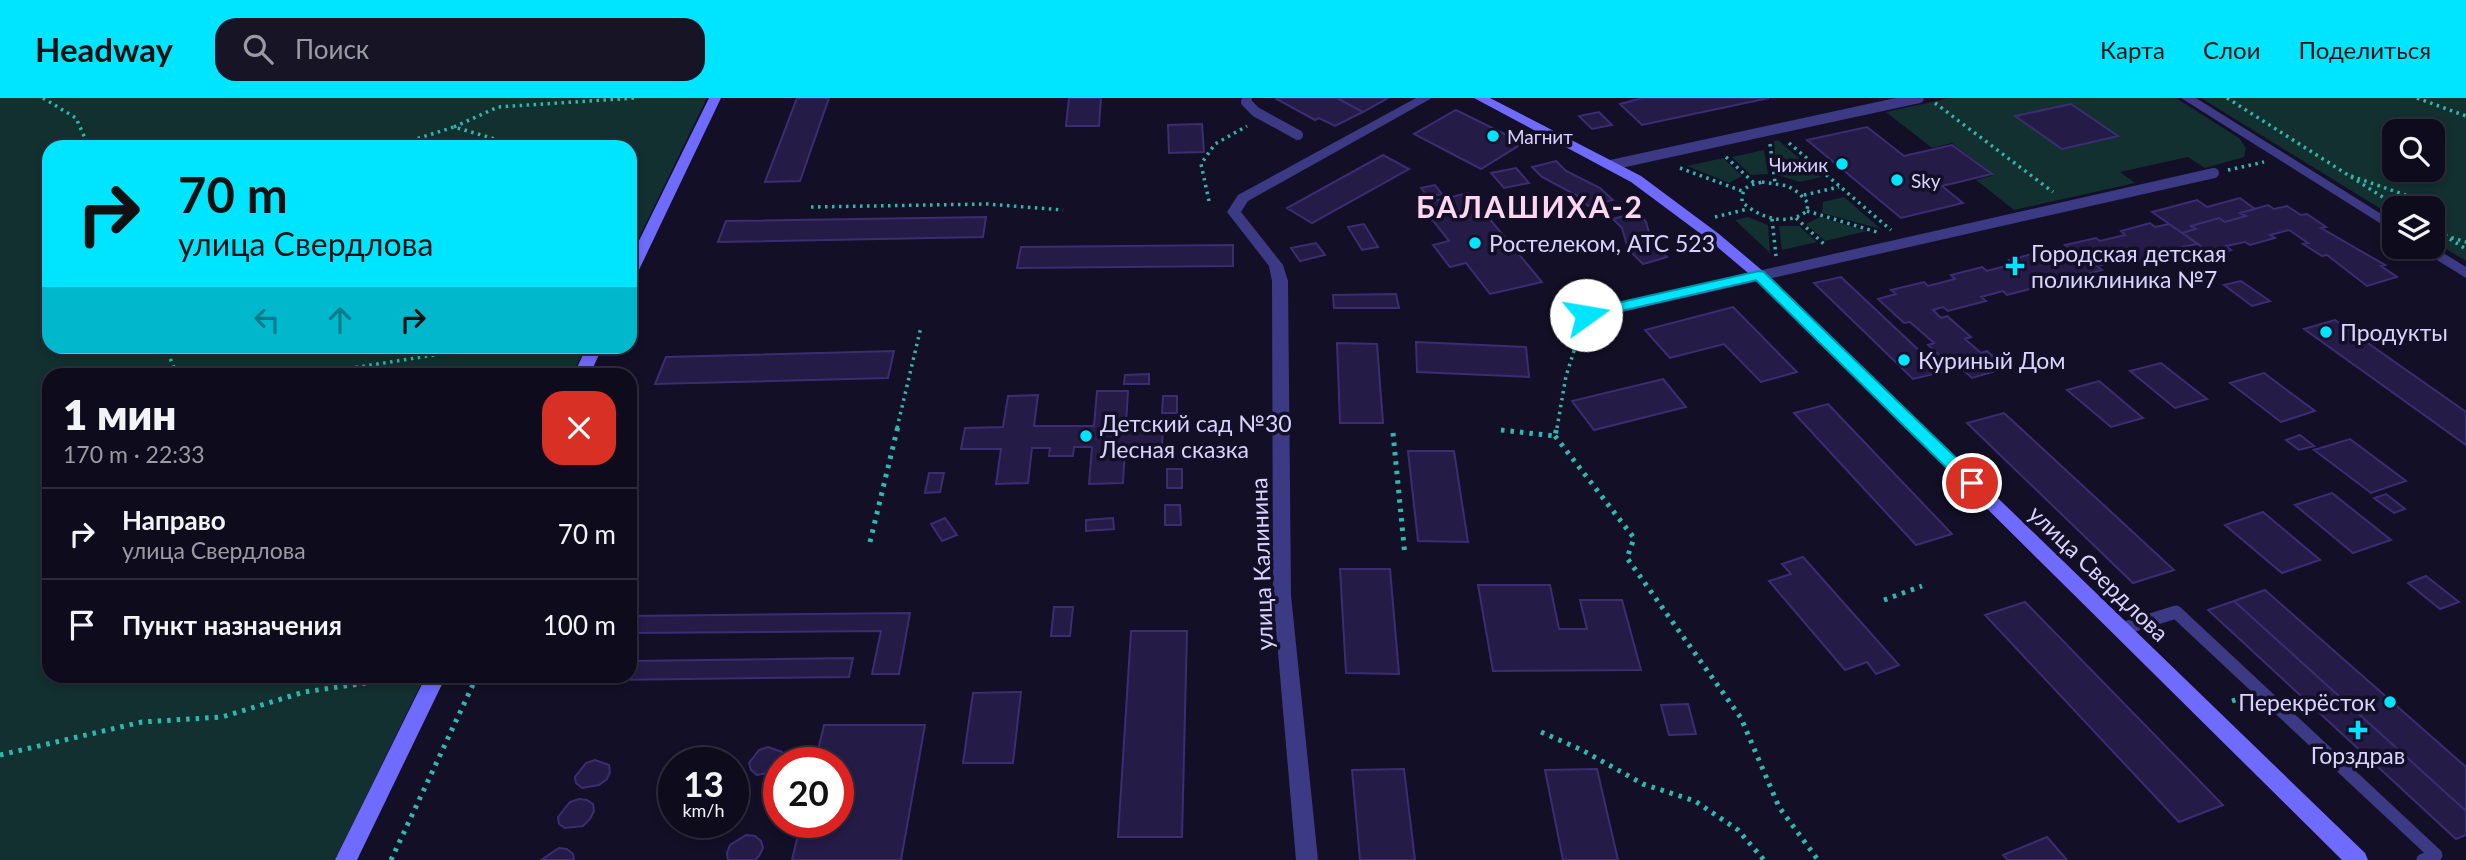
<!DOCTYPE html>
<html lang="ru">
<meta charset="utf-8">
<style>
:root{--surface:#0e0b1c;--page:#171425;--text:#f1f3f6;--muted:#9b9ba3;--line:#2e2b3b;--accent:#00e5ff}
body{margin:0;font-family:Lato,sans-serif;background:var(--page);color:var(--text);height:100vh;display:flex;flex-direction:column;font-size:26px;white-space:nowrap}
*{box-sizing:border-box;margin:0}
p{font-size:23px;color:var(--muted)}
.icon{flex:none;width:38px;height:38px;fill:none;stroke:currentColor;stroke-width:2;stroke-linecap:round;stroke-linejoin:round}
.map{position:relative;flex:1;overflow:hidden}
.sheet{position:absolute;left:42px;top:270px;width:595px;height:315px;display:flex;flex-direction:column;background:var(--surface);border-radius:21px;box-shadow:0 4px 10px #0003,0 0 0 2px var(--line)}
.sheet>*{flex:none}
.guide{position:absolute;left:42px;top:42px;width:595px;height:214px;border-radius:21px;box-shadow:0 4px 10px #0003,0 0 0 2px var(--line);background:#00e5ff;color:#111;overflow:hidden}
.fabs{position:absolute;left:2382px;top:21px;display:grid;gap:14px}
.fabs a{display:grid;place-items:center;width:63px;height:63px;border-radius:14px;background:var(--surface);box-shadow:0 4px 10px #0003,0 0 0 2px var(--line);font-size:35px}
.speed{position:absolute;left:658px;top:649px;display:flex;gap:14px;font-size:35px;font-weight:700;text-align:center}
.speed>*{display:grid;place-content:center;width:91px;height:91px;border-radius:50%;background:var(--surface);box-shadow:0 4px 10px #0003,0 0 0 2px var(--line);line-height:1}
.speed small{font-size:18px;font-weight:400}
.speed .limit{border:10px solid #d22;background:#fff;color:#111}
.pin{position:absolute;display:grid;place-items:center;width:60px;height:60px;color:#fff;margin:-30px;border:4px solid #fff;border-radius:50%;box-shadow:0 2px 7px #0007}
.me{position:absolute;width:77px;margin:-38px;rotate:77deg;stroke-linejoin:round;filter:drop-shadow(0 0 5px #0008)}
.turn{display:flex;align-items:center;gap:24px;height:147px;padding:0 21px;font-size:32px}
.turn .icon{width:91px;height:91px;stroke-width:2.5}
.turn b{display:block;font-size:49px;line-height:60px}
.lanes{display:flex;align-items:center;height:66px;padding:0 21px;background:#0003;justify-content:center;gap:35px;direction:ltr}
.lanes .off{opacity:.35}
.round{display:grid;place-items:center;flex:none;width:74px;height:74px;border-radius:21px;background:var(--page)}
.head{display:flex;align-items:center;justify-content:space-between;height:119px;padding:0 21px}
h1{font-size:42px;font-weight:800;line-height:52px}
ul{padding:0;list-style:none}
li{display:flex;align-items:center;gap:21px;height:91px;padding:0 21px;border-top:2px solid var(--line)}
li div{flex:1}
li b{display:block;font-size:26px}
li em{font-style:normal}
header{display:flex;align-items:center;gap:42px;box-sizing:border-box;height:98px;padding:0 35px;background:var(--accent);color:#111}
header strong{font-size:33px}
nav{display:flex;gap:38px;margin-inline-start:auto;font-size:24px}
.search{width:490px;height:63px;background:var(--page);display:flex;align-items:center;gap:18px;box-sizing:border-box;padding:0 24px;border-radius:21px;color:var(--muted);font-size:26px}
.map>svg:first-child{display:block}
</style>
<header>
<strong>Headway</strong>
<div class="search"><svg class="icon" aria-label="search" viewBox="0 0 24 24"><circle cx="10" cy="10" r="6"/><path d="M15 15l6 6"/></svg>Поиск</div>
<nav><a>Карта</a><a>Слои</a><a>Поделиться</a></nav>
</header>
<div class="map">
<svg width="2466" height="762" viewBox="0 0 2466 762">
<rect width="100%" height="100%" fill="#130f26"/>
<!-- green -->
<path fill="#12302f" fill-rule="evenodd" d="M0,0H707L630,158V49H49V248L586,249L572,276H49V578H425L335,762H0Z
M1950,0H2176L2239,40L2246,50L2244,59L2205,70L2188,59L2120,74L2135,85L2014,112L1976,82L1994,77L1952,45L1932,50L1886,14Z
M2201,0H2466V163L2433,143L2432,110H2394V119ZM2394,33H2432V72H2394Z
M1778,42L1821,79L1800,84L1777,77L1774,43Z
M1764,52L1768,76L1751,77L1732,59Z
M1723,60L1742,78L1729,85L1687,68Z
M1844,99L1881,131L1822,115L1823,104Z
M1748,119L1768,127L1770,155L1735,122Z
M1820,119L1867,133L1825,143L1806,126Z
M1779,128H1799L1817,144L1782,152Z"/>
<!-- building -->
<path fill="#241b47" stroke="#3b2d73" stroke-width="2" d="M797,0H829L800,83L765,84Z
M1069,0H1101L1099,28H1066Z
M1275,0H1337L1363,14L1335,28L1319,20L1315,22Z
M1337,0H1388L1363,14Z
M1642,0H1769L1642,27L1620,6Z
M2071,6L2118,38L2062,51L2015,18Z
M1456,12L1523,45L1481,71L1414,36Z
M1599,14L1612,27L1592,31L1579,18Z
M1202,26L1204,54L1169,55L1168,27Z
M1867,29L1904,58L1952,47L1992,76L1942,88L1963,105L1901,120L1807,42Z
M1383,57L1409,71L1312,125L1287,110Z
M1556,63L1566,73L1600,90L1613,102L1588,108L1576,97L1542,79L1532,69Z
M1516,70L1529,85L1504,90L1491,75Z
M1435,87L1442,96L1428,99L1421,90Z
M1468,95L1542,184L1490,196L1466,165L1450,169L1433,147L1449,143L1420,106Z
M2240,100L2255,111L2240,115L2246,118L2225,124L2219,120L2191,128L2196,131L2182,135L2152,114L2197,102L2207,109Z
M2268,107L2274,111L2287,108L2301,117L2307,116L2326,129L2321,130L2385,167L2381,168L2397,179L2367,188L2327,157L2322,158L2303,146L2308,145L2289,132L2270,137L2275,140L2250,147L2245,144L2226,148L2231,152L2213,157L2182,135L2196,131L2191,128L2219,120L2225,124L2246,118L2240,115Z
M1637,114L1646,124L1652,144L1667,159L1643,166L1628,151L1622,130L1613,121Z
M986,119L983,139L718,144L726,123Z
M2150,125L2155,129L2169,126L2198,146L2153,154L2158,157L2122,166L2118,163L2097,168L2102,172L2066,182L2061,178L2040,184L2045,187L2007,197L2003,193L1981,199L1986,203L1948,213L1943,209L1933,212L1941,220L1947,218L1971,239L1965,241L1981,255L1987,253L2006,270L1972,280L1962,271L1956,272L1928,247L1934,245L1910,224L1904,225L1878,201L1896,196L1891,192L1924,184L1928,188L1955,181L1951,177L1982,169L1987,173L2013,166L2009,162L2040,154L2044,158L2070,151L2065,147L2096,140L2100,143L2125,137L2121,133Z
M1364,126L1378,149L1362,152L1348,129Z
M1316,145L1325,157L1300,163L1291,150Z
M1233,147V168L1017,170L1021,149Z
M1841,179L1942,274L1913,281L1814,185Z
M2241,183L2270,203L2252,208L2224,187Z
M1396,196L1399,210H1334L1333,197Z
M1733,209L1797,274L1761,284L1724,246L1670,260L1645,232Z
M2335,222L2466,314V347L2304,231Z
M1416,244L1526,249L1529,279L1417,274Z
M1337,245L1377,246L1383,325H1340Z
M894,253L888,280L655,286L666,259Z
M2161,265L2207,301L2175,310L2130,273Z
M2264,275L2315,313L2281,324L2230,285Z
M1149,276V286H1124L1125,277Z
M1663,281L1686,309L1594,332L1572,303Z
M2099,283L2143,320L2111,329L2067,292Z
M1097,293H1128L1126,326H1163L1162,349L1125,350L1123,385L1089,386L1092,349H1074L1073,358H1049L1050,350H1032L1028,385L996,386L1001,351H961L965,330L1003,329L1008,298L1038,297L1034,328H1094Z
M1163,298H1177V315H1162Z
M1828,306L1952,436L1916,447L1794,315Z
M2004,315L2174,472L2133,485L1967,325Z
M2300,337L2314,348L2299,352L2286,342Z
M2350,341L2406,383L2371,395L2314,352Z
M1408,353H1454L1468,444L1418,443Z
M1167,371H1182V390H1167Z
M929,375H944L940,394L925,395Z
M2332,395L2391,442L2353,455L2295,407Z
M2386,396L2405,411L2394,415L2374,400Z
M1165,407H1180L1181,427H1165Z
M2263,414L2320,462L2282,475L2225,427Z
M945,420L957,437L942,443L931,426Z
M1113,420L1114,431L1086,433V422Z
M1803,459L1899,567L1876,576L1867,564L1845,572L1769,483L1791,476L1782,466Z
M1340,471H1390L1399,576L1346,575Z
M2426,478L2459,504L2440,511L2408,485Z
M1478,487H1550L1559,531H1587L1580,502H1622L1641,572L1493,573Z
M2265,492L2466,669V713L2234,503Z
M2234,503L2466,713V737L2456,741L2208,512Z
M2025,504L2223,707L2179,724L1985,517Z
M1054,509H1073L1070,538H1051Z
M910,515L899,576H872L881,533L630,535V518Z
M1131,533H1187L1182,739H1118Z
M853,560L849,579L535,583L537,578H630V563Z
M1021,594L1013,665H963L973,595Z
M1688,606L1696,636L1669,637L1661,607Z
M824,627H925L901,762H792L801,724H838V665H815Z
M768,649L782,654V665H779V670L774,674L757,677L751,672L749,665L759,652Z
M595,662L609,667L610,674L607,681L599,687L582,690L576,685L575,679L586,665Z
M1404,671L1415,762H1360L1352,672Z
M1597,671L1618,762H1563L1545,672Z
M579,701L587,702L593,706L594,713L590,721L583,728L565,730L559,726L558,719L570,704Z
M746,737L755,738L761,743L763,750L759,758L755,762H728L727,755L730,747Z
M2047,739L2067,762H2008L2003,757Z
M559,750L567,751L573,756L574,762H541Z"/>
<g fill="none" stroke-linecap="round" stroke-linejoin="round">
<!-- path-far1 -->
<path stroke="#2fb8b0" stroke-width="3.5" stroke-dasharray="2.5 4.5" stroke-linecap="butt" d="M43,0L76,20L89,49
M2227,0L2400,110
M2417,0L2466,18
M1935,5L2053,94
M454,29L498,9L635,0
M1789,45L1891,132
M1770,46L1775,84
M391,49L454,29L502,43L511,49
M1726,59L1754,85
M1680,70L1742,93
M2228,72L2264,64
M2351,78L2411,99L2443,119L2446,138L2466,144
M1762,84L1788,88L1799,95L1808,105L1807,113C1786,129 1760,120 1742,104C1742,88 1748,88 1762,84Z
M1804,97L1839,89
M1209,103L1201,66L1215,46L1247,28
M811,109L987,106L1063,112
M1807,113L1877,134
M1715,119L1748,111
M1796,120L1826,148
M1772,121L1776,158
M2432,130L2466,151
M165,248L175,272L281,276
M314,276L460,253L513,248
M897,330L921,229
M1557,330L1566,278L1581,231"/>
<!-- path -->
<path stroke="#2fb8b0" stroke-width="5" stroke-dasharray="3.5 6" stroke-linecap="butt" d="M1501,332L1555,338L1557,328
M1393,335L1405,458
M1555,338L1634,440L1627,460L1741,620L1779,709L1818,762
M870,444L898,328
M1884,502L1922,488
M2232,603L2244,599
M1541,634L1582,652L1643,686L1695,703L1738,732L1764,762
M0,657L142,624L222,619L304,594L366,585
M391,762L477,578"/>
<!-- lane-far1 -->
<path stroke="#3d3a85" stroke-width="10" d="M1247,0L1246,4L1256,14L1298,37
M1611,67L1919,0
M1586,217L2214,75"/>
<!-- lane -->
<path stroke="#3d3a85" stroke-width="13" d="M2122,531L2176,514L2436,757L2423,762"/>
<!-- street -->
<path fill="#3d3a85" fill-rule="evenodd" d="M1416,0H1432L1248,103L1241,114L1283,167L1288,183L1291,497L1318,762H1296L1273,497L1272,183L1269,168L1227,114L1238,97Z
M2181,0H2196L2394,124V134Z
M2432,148L2466,169V180L2416,149Z"/>
<!-- secondary -->
<path fill="#6f6bff" fill-rule="evenodd" d="M709,0H721L637,176L630,181V161Z
M1474,0H1490L1641,78L1719,136L1764,174L2365,755L2368,762H2342L1754,180L1709,142L1631,84Z
M587,248H603L590,276H574Z
M426,578H446L357,762H335Z"/>
</g>
<!-- route -->
<path fill="#00e5ff" stroke="#0095a6" stroke-width="2" d="M1759,173L1764,174L1978,381L1980,385L1978,389H1966L1756,182L1586,221L1579,217L1586,212Z"/>
<!-- markers -->
<g fill="#00e5ff" stroke="#130f26" stroke-width="2.5">
<circle cx="1493" cy="38" r="7"/>
<circle cx="1842" cy="66" r="7"/>
<circle cx="1897" cy="82" r="7"/>
<circle cx="1475" cy="145" r="7"/>
<path d="M2011.5 157.5h7v7h7v7h-7v7h-7v-7h-7v-7h7z"/>
<circle cx="2326" cy="234" r="7"/>
<circle cx="1904" cy="262" r="7"/>
<circle cx="1086" cy="338" r="7"/>
<circle cx="2390" cy="604" r="7"/>
<path d="M2354.5 621.5h7v7h7v7h-7v7h-7v-7h-7v-7h7z"/>
</g>
<g text-anchor="middle" dominant-baseline="central" stroke-width="7" stroke-linejoin="round" paint-order="stroke">
<!-- far-poi labels -->
<g font-size="19" fill="#d9d4ff" stroke="#130f26" text-anchor="start">
<text x="1507" y="38">Магнит</text>
<text x="1828" y="66" text-anchor="end">Чижик</text>
<text x="1911" y="82">Sky</text>
</g>
<!-- poi labels -->
<g font-size="23" fill="#d9d4ff" stroke="#130f26" text-anchor="start">
<text x="1489" y="145">Ростелеком, АТС 523</text>
<text x="2031" y="155">Городская детская<tspan x="2031" dy="26">поликлиника №7</tspan></text>
<text x="2340" y="234">Продукты</text>
<text x="1918" y="262">Куриный Дом</text>
<text x="1100" y="325">Детский сад №30<tspan x="1100" dy="26">Лесная сказка</tspan></text>
<text x="2376" y="604" text-anchor="end">Перекрёсток</text>
<text x="2358" y="657" text-anchor="middle">Горздрав</text>
</g>
<!-- street labels -->
<g font-size="23" fill="#d9d4ff" stroke="#130f26">
<text transform="translate(1261 466) rotate(-92)">улица Калинина</text>
<text transform="translate(2099 475) rotate(44)">улица Свердлова</text>
</g>
<!-- district labels -->
<g font-size="30" font-weight="bold" letter-spacing="2" fill="#ffd6f0" stroke="#130f26">
<text x="1530" y="108">БАЛАШИХА-2</text>
</g>
</g>
</svg>
<div class="fabs">
<a><svg class="icon" aria-label="search" viewBox="0 0 24 24"><circle cx="10" cy="10" r="6"/><path d="M15 15l6 6"/></svg></a>
<a><svg class="icon" aria-label="layers" viewBox="0 0 24 24"><path d="M12 4l9 5-9 5-9-5zM3 14l9 5 9-5"/></svg></a>
</div>
<div class="speed"><div>13<small>km/h</small></div><div class="limit">20</div></div>
<div class="pin" style="left:1972px;top:385px;background:#d93025"><svg class="icon" aria-label="arrive" viewBox="0 0 24 24"><path d="M6 21V4h12l-3 4 3 4H6"/></svg></div>
<svg class="me" style="left:1586px;top:217px" viewBox="-20 -20 40 40"><circle r="19" fill="#fff"/><path d="M0-13L10 11 0 6-10 11z" fill="#00e5ff"/></svg>
<div class="guide">
<div class="turn"><svg class="icon" aria-label="right" viewBox="0 0 24 24"><path d="M7 20v-9h11M14 6l5 5-5 5"/></svg><div><b>70 m</b>улица Свердлова</div></div>
<div class="lanes"><svg class="icon off" aria-label="left" viewBox="0 0 24 24"><path d="M17 20v-9H6M10 6l-5 5 5 5"/></svg><svg class="icon off" aria-label="ahead" viewBox="0 0 24 24"><path d="M12 20V5M6 11l6-6 6 6"/></svg><svg class="icon" aria-label="right" viewBox="0 0 24 24"><path d="M7 20v-9h11M14 6l5 5-5 5"/></svg></div>
</div>
<section class="sheet">
<div class="head"><div><h1>1 мин</h1><p>170 m · 22:33</p></div><a class="round" style="background:#d93025;color:#fff"><svg class="icon" aria-label="close" viewBox="0 0 24 24"><path d="M6 6l12 12M18 6L6 18"/></svg></a></div>
<ul>
<li><svg class="icon" aria-label="right" viewBox="0 0 24 24"><path d="M7 20v-9h11M14 6l5 5-5 5"/></svg><div><b>Направо</b><p>улица Свердлова</p></div><em>70 m</em></li>
<li><svg class="icon" aria-label="arrive" viewBox="0 0 24 24"><path d="M6 21V4h12l-3 4 3 4H6"/></svg><div><b>Пункт назначения</b></div><em>100 m</em></li>
</ul>
</section>
</div>
